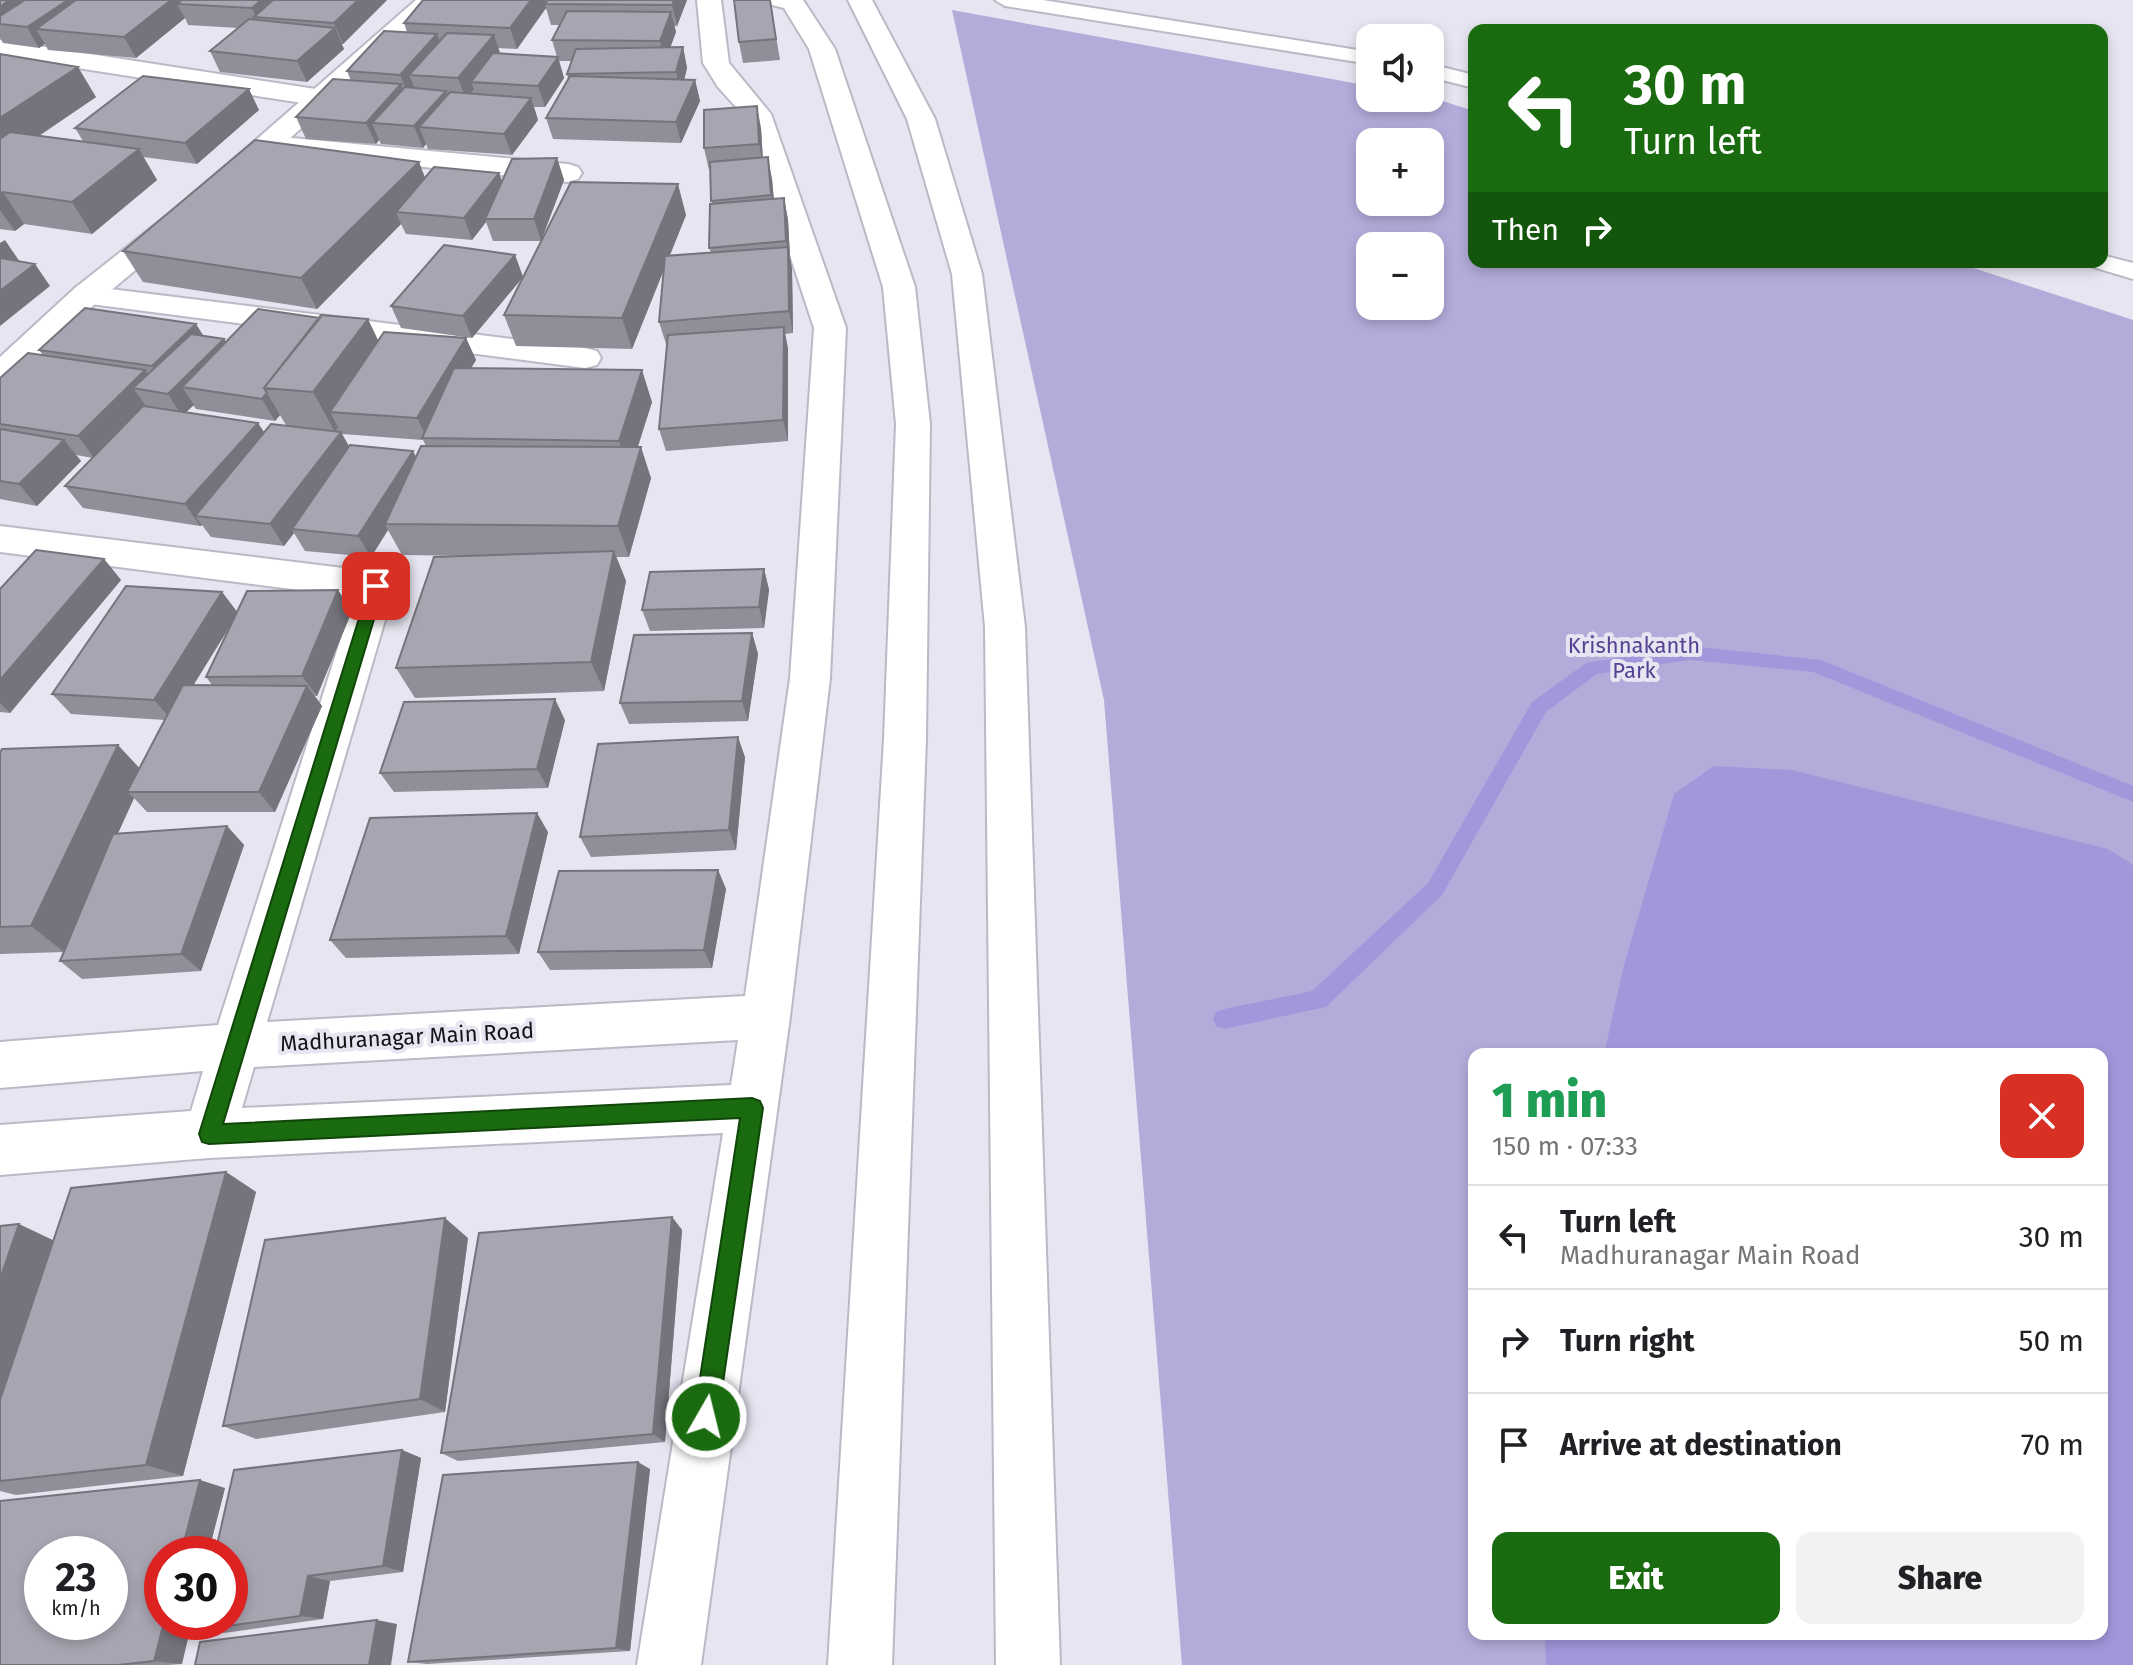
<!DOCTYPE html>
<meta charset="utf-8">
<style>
:root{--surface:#fff;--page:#f2f2f2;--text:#202124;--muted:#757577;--line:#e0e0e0;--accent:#1a6b0f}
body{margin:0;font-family:"Fira Sans",sans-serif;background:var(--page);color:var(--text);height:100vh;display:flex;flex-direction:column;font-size:30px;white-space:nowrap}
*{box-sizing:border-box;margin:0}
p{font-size:26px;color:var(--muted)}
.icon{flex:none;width:44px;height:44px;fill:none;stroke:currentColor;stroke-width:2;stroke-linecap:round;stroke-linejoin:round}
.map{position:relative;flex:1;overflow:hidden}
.drawer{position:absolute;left:1468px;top:1048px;width:640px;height:592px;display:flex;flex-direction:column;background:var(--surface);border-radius:16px;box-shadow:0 4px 12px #0003}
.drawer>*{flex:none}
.top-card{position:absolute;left:1468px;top:24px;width:640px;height:244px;border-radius:16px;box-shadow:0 4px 12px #0003;background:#1a6b0f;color:#fff;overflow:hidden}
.buttons{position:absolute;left:1356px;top:24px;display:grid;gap:16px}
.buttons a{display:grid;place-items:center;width:88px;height:88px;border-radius:16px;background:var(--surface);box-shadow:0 4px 12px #0003;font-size:40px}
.speed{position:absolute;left:24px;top:1536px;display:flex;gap:16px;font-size:40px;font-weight:700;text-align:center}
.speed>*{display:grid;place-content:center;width:104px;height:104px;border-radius:50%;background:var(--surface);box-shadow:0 4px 12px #0003;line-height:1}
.speed small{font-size:20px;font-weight:400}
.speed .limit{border:12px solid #d22;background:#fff;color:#111}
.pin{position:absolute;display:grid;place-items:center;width:68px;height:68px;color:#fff;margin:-34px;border-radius:16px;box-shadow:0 4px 12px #0006}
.me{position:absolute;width:88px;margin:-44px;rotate:8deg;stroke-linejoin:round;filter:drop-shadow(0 0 6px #0008)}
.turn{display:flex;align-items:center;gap:28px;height:168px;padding:0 24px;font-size:36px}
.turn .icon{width:104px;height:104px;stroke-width:2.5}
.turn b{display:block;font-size:56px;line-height:68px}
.then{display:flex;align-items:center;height:76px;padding:0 24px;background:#0003;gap:16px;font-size:30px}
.round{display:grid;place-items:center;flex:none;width:84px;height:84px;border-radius:16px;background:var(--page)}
.head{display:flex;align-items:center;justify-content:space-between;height:136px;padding:0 24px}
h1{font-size:48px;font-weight:800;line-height:60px;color:#1e9e55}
.action{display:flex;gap:16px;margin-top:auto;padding:16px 24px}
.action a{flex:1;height:92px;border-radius:16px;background:var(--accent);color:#fff;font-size:32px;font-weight:800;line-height:92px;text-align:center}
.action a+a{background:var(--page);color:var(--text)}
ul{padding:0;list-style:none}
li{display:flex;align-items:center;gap:24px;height:104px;padding:0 24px;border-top:2px solid var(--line)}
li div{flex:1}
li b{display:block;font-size:30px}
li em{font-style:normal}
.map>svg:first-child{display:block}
</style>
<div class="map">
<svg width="2133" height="1665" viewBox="0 0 2133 1665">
<rect width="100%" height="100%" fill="#e6e5f1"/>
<!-- green -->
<path fill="#b3acdb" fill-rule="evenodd" d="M952,10L1370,86V98L1430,97L1474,111V262H1955L2133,320V1665H1182L1104,700ZM1370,142H1430V202H1370ZM1370,246H1430V306H1370ZM1474,1054H2102V1634H1474Z"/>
<!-- water -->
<path fill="#a397dc" d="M1714,766L1792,770L2108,849L2133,865V1665H1546L1545,1634H2102V1054H1604L1624,965L1674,794Z"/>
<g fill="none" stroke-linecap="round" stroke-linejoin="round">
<!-- stream -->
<path fill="#a397dc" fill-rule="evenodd" d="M1690,646L1821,660L2133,786V802L1813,672L1690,660L1597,674L1546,712L1442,895L1326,1007L1224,1029L1216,1026L1213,1019L1216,1012L1224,1009L1312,991L1428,883L1532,702L1586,663Z"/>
<defs>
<path id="service" d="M995,0H1043L1370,52V64L1005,6Z
M1430,64L1474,75V88L1430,77Z
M2102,255L2133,263V279L2093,267L2090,262H2102Z"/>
<path id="minor" d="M697,0H721L729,63L771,114L846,328L830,678L790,1017L701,1665H637L723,1133L209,1158L0,1175V1125L191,1111L203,1071L0,1088V1042L218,1025L354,597L0,552V526L376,572L389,576L395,586L267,1022L745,996L790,678L814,328L744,116L718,87L703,63ZM738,1040L731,1085L242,1108L254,1067Z
M0,40L322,90L331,92L335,98L331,104L322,106L0,56Z
M271,136L568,164L578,167L582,173L578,179L568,182L261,150L257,144L261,138Z
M86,286L585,348L597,351L601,358L597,365L585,368L75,302L70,295L75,288Z"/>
<path id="tertiary" d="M416,0H443L236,187H216L212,181L216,175Z
M176,213L186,216L191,222L186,228L97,302L12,382L0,385V357L75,288L166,216Z"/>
<path id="secondary" d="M769,0H803L835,49L915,287L930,424L926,739L892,1665H828L884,739L896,424L883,287L809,49L784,8L772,5Z
M848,0H872L935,119L982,274L1025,627L1060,1665H996L985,627L952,274L907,119Z"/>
</defs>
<!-- service casing -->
<use href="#service" stroke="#bab9c5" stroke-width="4"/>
<!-- minor casing -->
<use href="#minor" stroke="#bab9c5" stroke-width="4"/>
<!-- tertiary casing -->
<use href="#tertiary" stroke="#bab9c5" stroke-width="4"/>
<!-- secondary casing -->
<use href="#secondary" stroke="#bab9c5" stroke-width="4"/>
<!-- service -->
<use href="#service" fill="#fff" fill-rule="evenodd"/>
<!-- minor -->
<use href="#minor" fill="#fff" fill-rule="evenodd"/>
<!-- tertiary -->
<use href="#tertiary" fill="#fff" fill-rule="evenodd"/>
<!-- secondary -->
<use href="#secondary" fill="#fff" fill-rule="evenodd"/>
</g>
<!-- wall -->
<path fill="#908e98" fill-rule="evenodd" d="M0,0H387L343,44H341L344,49L307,82L220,72L210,51L239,28L188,25L185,18L136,58L48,50L45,44L39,48L3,43L0,38Z
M423,0H546V2L548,0H687L677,26H674L676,32L670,47H683L687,68L684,80H695L700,101L681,143L553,139L546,118L568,79L567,74L572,61H559L564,78L545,107H534L538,120L512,155L428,149L426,144L423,148L381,144L379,140L376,144L306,139L296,117L351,81L347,71L407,32L404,23ZM546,8L551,25H560L552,40L557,57L500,54L498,48L517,49Z
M770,0L780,60L743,63L739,42Z
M0,54L96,97L39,136L83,141L75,128L259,110L197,164L143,157L157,180L92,234L24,224L15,231L0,229Z
M761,128L763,158L772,179L774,199L784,198L788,220L790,257L792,269L793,333L785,334L788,349V441L666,451L659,429L667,344H666L659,322L663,271L632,349L516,346L504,315L541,241H493L486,222L472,240L406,234L401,224L317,309L143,282L123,251L425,178L502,181L557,158L564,180L542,238L686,215L670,255L711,252L709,248L712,204L710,169L709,170L704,148Z
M515,255L523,277L472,338L401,328L391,306Z
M204,336L224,339L226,342L378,341L466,338L476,360L471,368L652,402L637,447L651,478L629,557H616L626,581L604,691L415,698L396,668L469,556L402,555L388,530L371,557L305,551L294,533L284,546L211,537L202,525L200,526L83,508L65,486L93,458L76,455L81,461L37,506L0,499V378L43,355L39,350ZM193,405L196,409L275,421L280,415L286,425L264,432L186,412ZM342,434L423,440L426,446L416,457L349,446Z
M104,559L121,580L10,713L0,712V589Z
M764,569L769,590L764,628L650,631L642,610Z
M222,592L237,612L352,611L317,696H315L322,706L275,812H147L134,798L118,833L227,826L244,845L201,971L82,979L60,961L64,952L0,954V753L140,768L165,720L71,714L52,694ZM232,623L206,677L212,685H193Z
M752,633L758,654L748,721L629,724L620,703Z
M565,720L548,788L394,792L380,773Z
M745,757L736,850L591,857L580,837Z
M548,832L519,954L346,958L330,940Z
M718,870L726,889L712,968L550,970L538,952Z
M226,1172L256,1192L183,1476L16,1495L0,1491V1226L54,1241Z
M672,1217L682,1230L665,1442L458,1461L441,1453Z
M468,1238L445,1412L256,1439L223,1426Z
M402,1450L421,1458L403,1572L330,1581L323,1619L224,1633L198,1630Z
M650,1469L630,1651L427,1664L408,1662Z
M225,1488L208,1554H162L182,1664L168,1665H0Z"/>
<!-- shaded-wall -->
<path fill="#75747c" d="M9,0H27L0,24V7Z
M68,0H109L36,29L45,44L39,48L27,27Z
M171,0H191L177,4L185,18L136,58L124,37Z
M261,0H274L256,17L252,8Z
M358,0H387L343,44L334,23Z
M531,0H546L547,4H545L546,8L517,49L510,28Z
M674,0H687L677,26L672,5Z
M671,12L676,32L665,62L660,41Z
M335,28L344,49L307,82L297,61Z
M437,34L445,55L409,75L415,89L409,96L400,75Z
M494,35L501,56L471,82L474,89L466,99L458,78Z
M683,47L687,68L681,93L676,72Z
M558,57L564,78L545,107L538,86Z
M78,67L96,97L0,162V118Z
M695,80L700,101L681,143L676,122Z
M401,84L409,106L372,123L379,140L376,144L366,123Z
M249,89L259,110L197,164L185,143Z
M446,91L454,112L419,127L426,144L423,148L414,126Z
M531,98L538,120L512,155L504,134Z
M757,106L761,128L763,165L759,144Z
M139,149L157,180L92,234L72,202Z
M768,157L772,179L775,217L771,195Z
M557,158L564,180L541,241L534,219Z
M419,162L431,193L396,212L401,224L317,309L301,278Z
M499,173L507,194L485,219L486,222L472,240L464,218Z
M678,184L686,215L632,349L622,318Z
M3,192L24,224L15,231L0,210V195Z
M784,198L788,220L790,257L792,269L793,333L789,311L788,252L786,241Z
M5,240L20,262L0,274V243Z
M515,255L523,277L472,338L463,316Z
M35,264L50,286L0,326V291Z
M368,319L387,359L330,412L338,427L335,432L313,392Z
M196,324L210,346L167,388L152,366Z
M784,327L788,349V441L783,420Z
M466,338L476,360L429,438H427L417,418Z
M224,339L238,361L182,387L194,405L182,416L168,394Z
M145,370L160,392L133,388L146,406L94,458L78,436Z
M642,370L652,402L630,472L619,441Z
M267,393L280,415L275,421L262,399Z
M258,423L272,444L195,516L202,525L200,526L185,504Z
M341,432L353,454L292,529L294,533L284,546L270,524Z
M64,440L81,461L37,506L19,484Z
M641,447L651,478L629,557L618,526Z
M413,451L424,472L385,524L388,530L371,557L358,536Z
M614,551L626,581L604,691L591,662Z
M104,559L121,580L10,713L0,703V680Z
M764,569L769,590L764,628L759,607Z
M338,590L352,611L317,696L302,676Z
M222,592L238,613L172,720L154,700Z
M752,633L758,654L748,721L742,701Z
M307,686L322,706L275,812L259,792Z
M555,699L565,720L548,788L537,769Z
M738,737L745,757L736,850L729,830Z
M118,745L145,774L127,792L134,798L64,952L31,926Z
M537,813L548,832L519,954L506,936Z
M227,826L244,845L201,971L181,954Z
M718,870L726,889L712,968L704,950Z
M226,1172L256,1192L183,1476L146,1465Z
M672,1217L682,1230L665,1442L653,1434Z
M445,1218L468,1238L445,1412L420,1399Z
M19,1224L57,1242L0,1420V1279Z
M402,1450L421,1458L403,1572L383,1566Z
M638,1462L650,1469L630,1651L616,1648Z
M200,1480L225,1488L208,1554H181Z
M308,1576L330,1581L323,1619L300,1616Z
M377,1620L397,1624L391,1665H369Z
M164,1622H192L182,1664L154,1661Z"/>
<!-- building -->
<path fill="#a7a5b1" stroke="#75747c" stroke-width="2" fill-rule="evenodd" d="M0,0H9L0,7Z
M25,0H68L27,27L0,24V16Z
M76,0H171L124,37L36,29Z
M182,0H261L252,8L177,4Z
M273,0H358L334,23L254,17Z
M423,0H531L510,28L404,23Z
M548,0H674L672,5L545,4Z
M734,0H770L776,39L739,42Z
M567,11L671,12L660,41L552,40Z
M249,19L335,28L297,61L210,51Z
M384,31L437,34L400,75L347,71Z
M447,33L494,35L458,78L409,75Z
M683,47L676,72L567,74L576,49Z
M493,53L558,57L538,86L471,82Z
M0,54L78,67L0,118Z
M143,76L249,89L185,143L75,128Z
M570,76L695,80L676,122L546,118Z
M333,79L401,84L366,123L296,117Z
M405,87L446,91L414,126L372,123Z
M450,92L531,98L504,134L419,127Z
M757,106L759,144L704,148V110Z
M10,132L139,149L72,202L3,192L0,195V139Z
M255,140L419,162L301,278L123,251Z
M768,157L771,195L711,201L710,162Z
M557,158L534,219H485L512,159Z
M434,167L499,173L464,218L396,212Z
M571,182L678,184L622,318L504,315Z
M784,198L786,241L709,248L710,204Z
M444,245L515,255L463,316L391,306Z
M788,247L789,311L659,322L665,256Z
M0,258L35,264L0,291Z
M85,308L196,324L152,366L39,350Z
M258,309L320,318L264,388L267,393L262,399L182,387Z
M321,315L368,319L313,392L264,388Z
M784,327L783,420L659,429L668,335Z
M384,332L466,338L417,418L330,412Z
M191,334L224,339L168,394L133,388Z
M28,353L145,370L78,436L0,424V378Z
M454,368L642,370L619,441L422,438Z
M143,406L258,423L185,504L65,486Z
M271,424L341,432L270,524L195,516Z
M0,429L64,440L19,484L0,481Z
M350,445L413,451L358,536L292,529Z
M421,446L641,447L618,526L385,524Z
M36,550L104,559L0,680V589Z
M614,551L591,662L396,668L434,557Z
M764,569L759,607L642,610L650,572Z
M126,586L222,592L154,700L52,694Z
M338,590L302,676L206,677L247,591Z
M752,633L742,701L620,703L634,635Z
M183,685L307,686L259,792H127Z
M555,699L537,769L380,773L404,702Z
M738,737L729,830L580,837L598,744Z
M118,745L31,926L0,927V753L2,749Z
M537,813L506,936L330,940L370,818Z
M227,826L181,954L60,961L113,834Z
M718,870L704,950L538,952L559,871Z
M226,1172L146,1465L0,1481V1400L71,1188Z
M672,1217L653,1434L441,1453L479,1233Z
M445,1218L420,1399L223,1426L265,1240Z
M19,1224L0,1279V1226Z
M402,1450L383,1566L308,1576L300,1616L198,1630L200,1622H230V1554H215L234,1470Z
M638,1462L616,1648L408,1662L443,1475Z
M200,1480L181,1554H162V1622H164L154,1661L118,1665H0V1501ZM42,1554H110V1622H42Z
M377,1620L369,1665H195L200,1642Z"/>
<!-- route -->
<path fill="#1a6b0f" stroke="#11460a" stroke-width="2" d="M376,580L384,586L223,1124L752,1098L760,1101L763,1108L718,1417L714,1426L706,1429L698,1426L694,1417L740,1118L209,1144L202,1142L199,1134L369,586Z"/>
<g text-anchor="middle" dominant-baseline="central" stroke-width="8" stroke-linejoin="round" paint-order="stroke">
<!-- park labels -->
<g font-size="22" fill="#564294" stroke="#e6e5f1">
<text x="1634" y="645">Krishnakanth<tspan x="1634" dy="25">Park</tspan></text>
</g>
<!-- street labels -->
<g font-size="22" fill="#141317" stroke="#e6e5f1">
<text transform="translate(407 1037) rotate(-3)">Madhuranagar Main Road</text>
</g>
</g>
</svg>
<div class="buttons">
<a><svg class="icon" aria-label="sound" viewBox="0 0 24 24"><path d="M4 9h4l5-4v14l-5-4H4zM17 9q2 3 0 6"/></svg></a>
<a>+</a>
<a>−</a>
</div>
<div class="speed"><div>23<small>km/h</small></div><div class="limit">30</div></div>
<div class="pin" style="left:376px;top:586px;background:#d93025"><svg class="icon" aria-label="arrive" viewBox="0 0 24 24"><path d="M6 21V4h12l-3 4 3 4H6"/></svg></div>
<svg class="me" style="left:706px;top:1417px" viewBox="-20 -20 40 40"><circle r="17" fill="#1a6b0f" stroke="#fff" stroke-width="3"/><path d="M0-11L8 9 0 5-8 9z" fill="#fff"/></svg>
<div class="top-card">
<div class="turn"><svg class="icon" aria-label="left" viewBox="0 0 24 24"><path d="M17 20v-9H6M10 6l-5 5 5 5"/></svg><div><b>30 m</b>Turn left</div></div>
<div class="then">Then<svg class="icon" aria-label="right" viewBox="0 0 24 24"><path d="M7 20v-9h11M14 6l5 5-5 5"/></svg></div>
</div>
<section class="drawer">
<div class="head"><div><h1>1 min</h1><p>150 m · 07:33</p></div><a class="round" style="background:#d93025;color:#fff"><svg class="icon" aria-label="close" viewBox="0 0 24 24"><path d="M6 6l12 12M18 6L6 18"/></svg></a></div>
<ul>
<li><svg class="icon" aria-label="left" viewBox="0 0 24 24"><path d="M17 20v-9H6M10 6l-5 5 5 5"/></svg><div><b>Turn left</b><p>Madhuranagar Main Road</p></div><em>30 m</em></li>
<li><svg class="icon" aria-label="right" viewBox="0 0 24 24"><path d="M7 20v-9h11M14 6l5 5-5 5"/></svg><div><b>Turn right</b></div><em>50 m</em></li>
<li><svg class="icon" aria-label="arrive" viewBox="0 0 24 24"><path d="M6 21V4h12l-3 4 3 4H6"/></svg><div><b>Arrive at destination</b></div><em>70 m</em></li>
</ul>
<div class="action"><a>Exit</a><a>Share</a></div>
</section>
</div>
